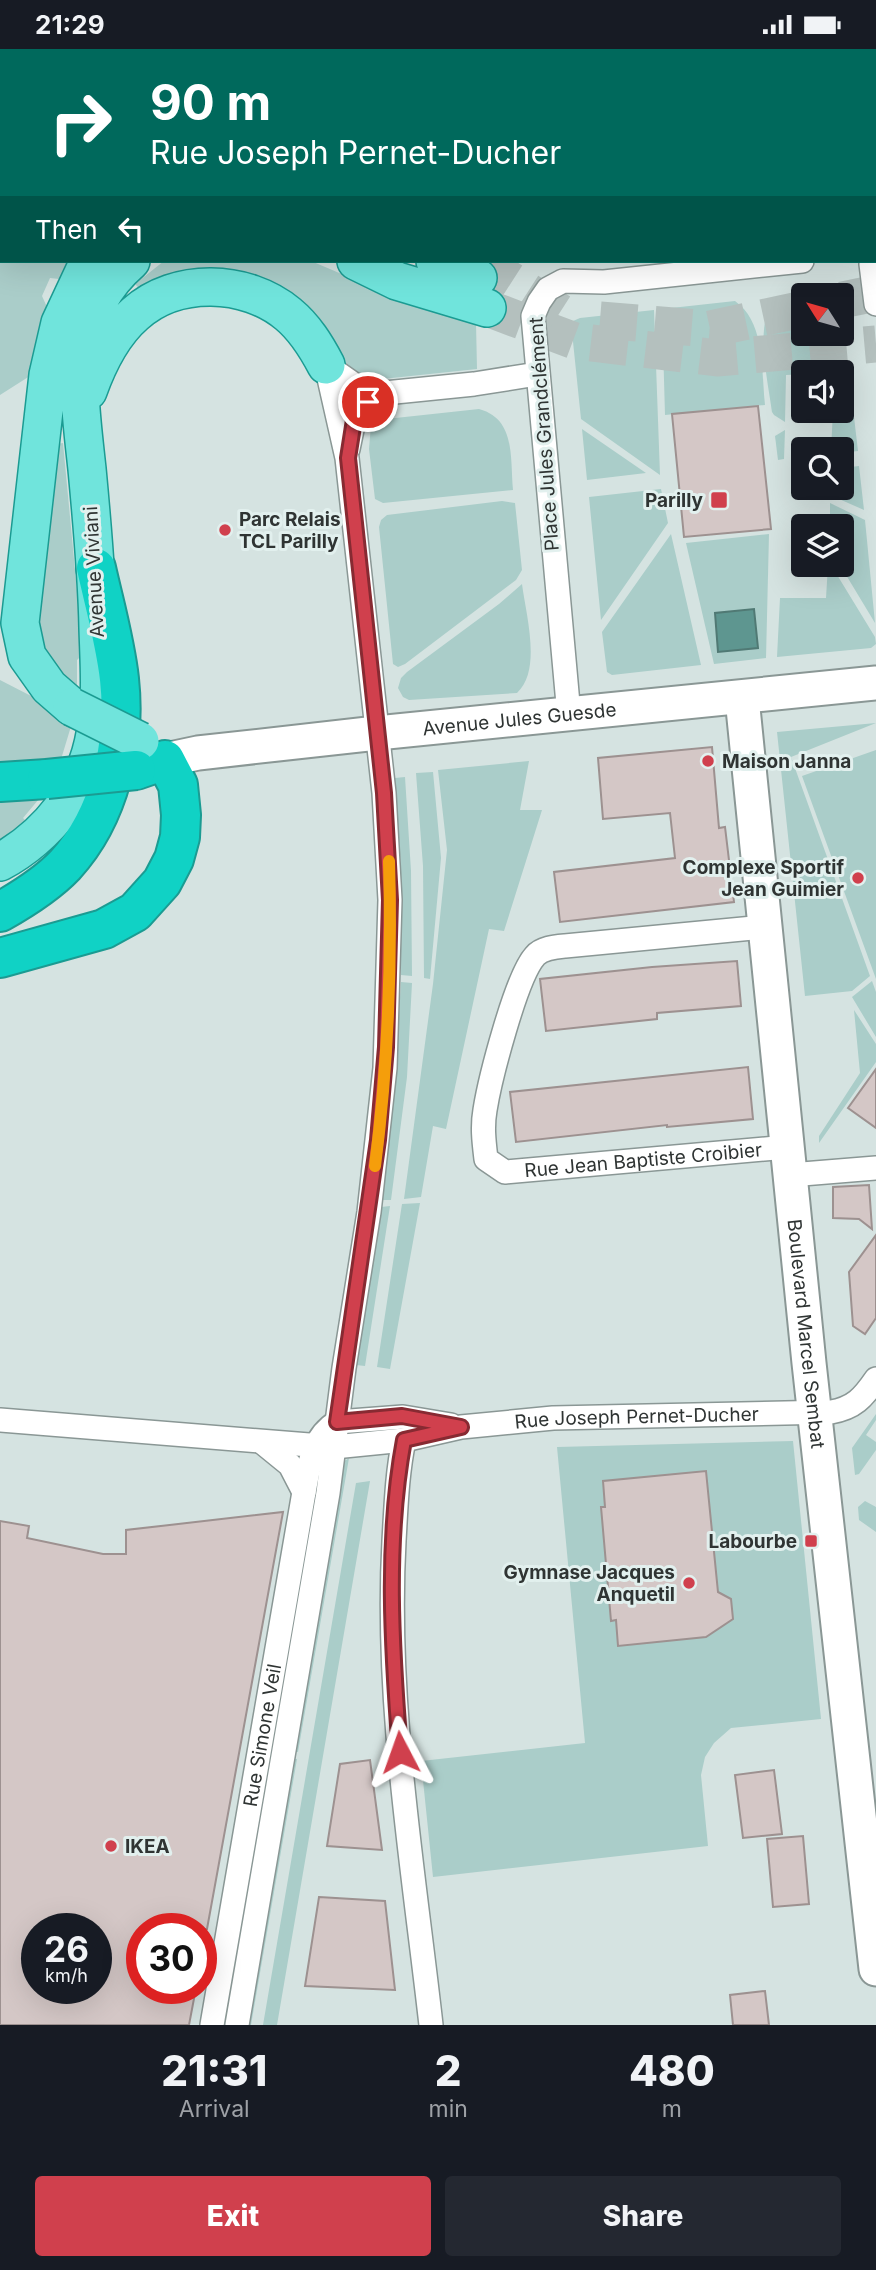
<!DOCTYPE html>
<meta charset="utf-8">
<style>
:root{--surface:#171b24;--page:#242831;--text:#f1f3f6;--muted:#9ea1a6;--accent:#d0404d}
body{margin:0;font-family:Inter,sans-serif;background:var(--page);color:var(--text);height:100vh;display:flex;flex-direction:column;font-size:26px;white-space:nowrap}
*{box-sizing:border-box;margin:0}
p{font-size:23px;color:var(--muted)}
.icon{flex:none;width:38px;height:38px;fill:none;stroke:currentColor;stroke-width:2;stroke-linecap:round;stroke-linejoin:round}
.map{position:relative;height:1976px;overflow:hidden}
.side{display:flex;flex-direction:column;background:var(--surface);flex:1}
.side>*{flex:none}
.guide{position:absolute;left:0px;top:0px;width:877px;height:214px;box-shadow:0 7px 28px #0002;background:#00695c;color:#fff;overflow:hidden}
.needle{width:46px;rotate:307deg}
.fabs{position:absolute;left:791px;top:234px;display:grid;gap:14px}
.fabs a{display:grid;place-items:center;width:63px;height:63px;border-radius:7px;background:var(--surface);box-shadow:0 7px 28px #0002;font-size:35px}
.speed{position:absolute;left:21px;top:1864px;display:flex;gap:14px;font-size:35px;font-weight:700;text-align:center}
.speed>*{display:grid;place-content:center;width:91px;height:91px;border-radius:50%;background:var(--surface);box-shadow:0 7px 28px #0002;line-height:1}
.speed small{font-size:18px;font-weight:400}
.speed .limit{border:10px solid #d22;background:#fff;color:#111}
.pin{position:absolute;display:grid;place-items:center;width:60px;height:60px;color:#fff;margin:-30px;border:4px solid #fff;border-radius:50%;box-shadow:0 2px 7px #0007}
.me{position:absolute;width:77px;margin:-38px;rotate:356deg;stroke-linejoin:round;filter:drop-shadow(0 0 5px #0008)}
.turn{display:flex;align-items:center;gap:24px;height:147px;padding:0 35px;font-size:32px}
.turn .icon{width:91px;height:91px;stroke-width:2.5}
.turn b{display:block;font-size:49px;line-height:60px}
.then{display:flex;align-items:center;height:66px;padding:0 35px;background:#0003;gap:14px;font-size:26px}
.eta{display:flex;justify-content:space-evenly;align-items:center;height:119px;text-align:center}
.eta b{font-size:42px;font-weight:800;line-height:49px}
.button{display:flex;gap:14px;margin-top:auto;padding:14px 35px}
.button a{flex:1;height:80px;border-radius:7px;background:var(--accent);color:#fff;font-size:28px;font-weight:800;line-height:80px;text-align:center}
.button a+a{background:var(--page);color:var(--text)}
.status{display:flex;justify-content:space-between;align-items:center;height:49px;padding:0 35px;background:var(--surface);direction:ltr}
.status svg{height:19px;fill:currentColor}
.map>svg:first-child{display:block}
</style>
<div class="status"><b>21:29</b><svg viewBox="0 0 49 12"><path d="M0 12V9h3v3zM5 12V6h3v6zM10 12V3h3v9zM15 12V0h3v12zM26 1h20v11H26zM47 4h2v5h-2z"/></svg></div>
<div class="map">
<svg width="876" height="1976" viewBox="0 0 876 1976">
<rect width="100%" height="100%" fill="#d5e3e1"/>
<!-- green -->
<path fill="#aacdc9" d="M0,0L31,2H2V212H73L59,230L50,229L42,247L47,258L40,281L33,325L0,346Z
M164,212H311L384,243L476,274L477,320L373,331L350,324L314,270L144,245L135,235Z
M809,245L820,247H803V285H842V269C847,288 850,311 831,324L786,326L785,373L774,366L772,363C769,336 752,268 777,251C786,245 798,246 809,245Z
M735,252C766,274 761,322 765,356L665,366L662,260Z
M654,261L660,426L581,370L572,283L573,272L580,269Z
M847,310L851,342L842,347V324Z
M852,351L858,402L842,404V401H831L833,362H842V355Z
M479,360C516,370 510,409 513,441L383,454L375,450L369,400L371,376L377,371Z
M582,380L646,424L587,431Z
M785,381L784,410L778,411L775,387Z
M63,394L83,605L77,611V644L57,632L36,584L57,395Z
M859,417L864,461L830,446L831,439H842V419Z
M661,440L668,474L601,571L589,448Z
M502,452L515,454L522,521L516,531L405,615L398,618L393,615L379,478L381,471L387,466Z
M830,454L865,471L875,574L840,516H842V478H830Z
M671,485L701,616L612,626L607,623L602,583Z
M769,485L766,609L714,615L686,494Z
M828,516H831L875,588L876,595L871,599L777,608L780,549H826Z
M522,535C526,566 542,621 517,644L409,651L403,648L398,639L401,629L407,623L499,555Z
M0,631L35,649L72,674L59,717L0,721Z
M876,674L791,708L870,927L852,942L805,947L777,683Z
M876,701V930L802,727Z
M529,712L520,761H542L504,882L489,880L446,1080L433,1077L421,1148L404,1150L433,935L447,801L438,721Z
M433,723L441,809L430,930L424,929L423,817L416,724Z
M405,728L411,822L412,927L401,926V820L395,729Z
M44,744L23,769L27,773L0,794V745Z
M872,932L876,943V988L852,948Z
M401,933L412,934L407,1028L391,1151H382L396,1013Z
M854,961L876,995V1013L819,1094V1087L860,1024Z
M420,1154L390,1320L377,1318L402,1155Z
M390,1157L365,1317L356,1316L381,1158Z
M876,1365V1371L866,1386L876,1393V1401L859,1425L855,1426L852,1399Z
M793,1392L821,1670L731,1679L714,1694L705,1708L701,1726L708,1797L433,1828L421,1712L585,1694L557,1398Z
M349,1409L298,1703H289L343,1413Z
M370,1432L277,1976H263L356,1434Z
M865,1452L876,1458V1483L859,1471L858,1458Z
M265,1709L276,1710L230,1976H219Z
M288,1709L297,1710L251,1976H242Z"/>
<!-- water -->
<path fill="#5e9690" stroke="#507974" stroke-width="2" d="M754,560L758,599L718,603L715,564Z"/>
<!-- building -->
<path fill="#d4c7c6" stroke="#9d9190" stroke-width="2" fill-rule="evenodd" d="M758,357L771,480L684,488L672,365Z
M712,698L719,779L725,778L734,853L560,873L554,823L675,809L670,764L603,770L598,709Z
M737,912L741,957L657,964V970L546,982L540,930L652,918Z
M748,1018L753,1070L667,1078V1076L516,1093L510,1043Z
M876,1020V1079L848,1059Z
M869,1136L872,1180L859,1170L833,1169V1138Z
M876,1186V1269L865,1285L853,1277L849,1223Z
M706,1422L718,1543L731,1550L733,1570L706,1588L618,1597L616,1571L611,1572L601,1458H605L603,1432Z
M283,1463L207,1880H142V1939H196L189,1976H0V1472L29,1477L27,1489L103,1505H126V1481ZM37,1880H96V1939H37Z
M370,1711L382,1801L327,1797L340,1715Z
M774,1721L782,1785L743,1789L735,1726Z
M803,1787L809,1855L773,1858L767,1790Z
M319,1848L385,1852L395,1941L305,1937Z
M765,1942L769,1976H733L730,1946Z"/>
<g fill="none" stroke-linecap="round" stroke-linejoin="round">
<!-- primary-tunnel -->
<path stroke="#b4c0be" stroke-width="37" stroke-dasharray="37 18" stroke-linecap="butt" d="M842,251L876,244
M487,259L575,292L717,309L876,295
M600,271L710,280L803,260"/>
<!-- highway-tunnel -->
<path stroke="#b4c0be" stroke-width="38" stroke-dasharray="38 19" stroke-linecap="butt" d="M155,0L158,2
M480,212L567,268"/>
<defs>
<g id="street">
<path d="M826,0L827,2"/>
<path d="M875,44L876,45"/>
<path d="M871,215L876,255"/>
<path d="M326,316L356,337L385,344"/>
<path d="M348,400L354,371L367,353L385,344L474,335L537,325"/>
<path d="M569,666L533,267L539,253L548,240L563,232L604,233L802,212"/>
<path id="s1" d="M764,878L565,897C554,898 542,899 535,907C516,928 490,1030 485,1061C482,1078 484,1093 486,1110L505,1123L787,1098"/>
<path d="M790,1126L876,1119"/>
<path id="s2" d="M0,1371L334,1398L404,1391L461,1378L553,1369L831,1363C854,1359 863,1349 876,1330"/>
<path d="M404,1391C397,1424 396,1458 394,1492C385,1653 413,1816 431,1976"/>
<path d="M263,1394L290,1416L304,1443"/>
<path id="s3" d="M212,1976L304,1443C309,1417 312,1388 337,1373L403,1368L451,1376"/>
<path d="M237,1976L328,1444L344,1319L369,1163L385,1019L390,851L384,744L347,409L326,316"/>
</g>
<g id="secondary">
<path id="s4" d="M742,649L809,1314L876,1920"/>
<path id="s5" d="M165,711L198,704L377,684L876,634"/>
</g>
<path id="primary" d="M44,0L45,2
M102,0L104,2
M356,212L397,232L487,259
M435,212L478,229
M88,342C98,314 112,285 135,265C176,228 246,230 288,265C305,279 316,297 326,316
M72,658L49,638L27,607L20,574L48,326L60,274L89,212
M0,813C48,787 86,739 95,685C102,650 99,614 98,579C97,525 92,473 87,420C79,344 65,269 131,212"/>
<path id="highway" d="M0,733L47,730
M0,863C23,850 47,835 65,816C110,767 126,694 119,630C115,593 104,555 96,519
M0,909L104,880L135,863L162,833L174,810L180,788L181,766L178,736L165,711L136,721"/>
</defs>
<!-- street casing -->
<use href="#street" stroke="#8a9795" stroke-width="26"/>
<!-- secondary casing -->
<use href="#secondary" stroke="#8a9795" stroke-width="37"/>
<!-- primary casing -->
<use href="#primary" stroke="#1b9b92" stroke-width="40"/>
<!-- highway casing -->
<use href="#highway" stroke="#1b9b92" stroke-width="42"/>
<!-- street -->
<use href="#street" stroke="#fff" stroke-width="23"/>
<!-- secondary -->
<use href="#secondary" stroke="#fff" stroke-width="33"/>
<!-- primary -->
<use href="#primary" stroke="#70e4dc" stroke-width="37"/>
<!-- highway -->
<use href="#highway" stroke="#10d2c5" stroke-width="38"/>
<defs>
<path id="primary-bridge" d="M72,658L140,692"/>
<path id="highway-bridge" d="M47,730L136,721"/>
</defs>
<!-- primary-bridge casing -->
<use href="#primary-bridge" stroke="#1b9b92" stroke-width="40" stroke-linecap="butt"/>
<!-- highway-bridge casing -->
<use href="#highway-bridge" stroke="#1b9b92" stroke-width="42" stroke-linecap="butt"/>
<!-- primary-bridge -->
<use href="#primary-bridge" stroke="#70e4dc" stroke-width="37"/>
<!-- highway-bridge -->
<use href="#highway-bridge" stroke="#10d2c5" stroke-width="38"/>
</g>
<g fill="none" stroke-linecap="round" stroke-linejoin="round">
<defs>
<path id="route" d="M368,353L354,371L348,409L384,744L390,851L386,998L378,1091L337,1373L402,1367L461,1378L404,1391C385,1493 392,1600 400,1703"/>
</defs>
<!-- route casing -->
<use href="#route" stroke="#872a32" stroke-width="18"/>
<!-- route -->
<use href="#route" stroke="#d0404d" stroke-width="12"/>
<!-- slow -->
<path stroke="#f59e0b" stroke-width="12" d="M375,1117C388,1016 392,914 389,812"/>
</g>
<!-- markers -->
<g fill="#d0404d" stroke="#e2f0ee" stroke-width="2.5">
<rect x="710" y="442" width="18" height="18" rx="3.5"/>
<circle cx="225" cy="481" r="7"/>
<circle cx="708" cy="712" r="7"/>
<circle cx="858" cy="829" r="7"/>
<rect x="804" y="1485" width="14" height="14" rx="3.5"/>
<circle cx="689" cy="1534" r="7"/>
<circle cx="111" cy="1797" r="7"/>
</g>
<g text-anchor="middle" dominant-baseline="central" stroke-width="6" stroke-linejoin="round" paint-order="stroke">
<!-- street labels -->
<g font-size="19" fill="#2f3433" stroke="#e2f0ee">
<text transform="translate(544 385) rotate(-94)">Place Jules Grandclément</text>
<text transform="translate(94 523) rotate(-93)">Avenue Viviani</text>
<text stroke="none"><textPath href="#s5" startOffset="357">Avenue Jules Guesde</textPath></text>
<text stroke="none"><textPath href="#s1" startOffset="606">Rue Jean Baptiste Croibier</textPath></text>
<text stroke="none"><textPath href="#s4" startOffset="639">Boulevard Marcel Sembat</textPath></text>
<text stroke="none"><textPath href="#s2" startOffset="640">Rue Joseph Pernet-Ducher</textPath></text>
<text stroke="none"><textPath href="#s3" startOffset="294">Rue Simone Veil</textPath></text>
</g>
<!-- poi labels -->
<g font-size="19" font-weight="bold" fill="#2f3433" stroke="#e2f0ee" text-anchor="end">
<text x="703" y="451">Parilly</text>
<text x="239" y="470" text-anchor="start">Parc Relais<tspan x="239" dy="22">TCL Parilly</tspan></text>
<text x="722" y="712" text-anchor="start">Maison Janna</text>
<text x="844" y="818">Complexe Sportif<tspan x="844" dy="22">Jean Guimier</tspan></text>
<text x="797" y="1492">Labourbe</text>
<text x="675" y="1523">Gymnase Jacques<tspan x="675" dy="22">Anquetil</tspan></text>
<text x="125" y="1797" text-anchor="start">IKEA</text>
</g>
</g>
</svg>
<div class="fabs">
<a><svg class="needle" viewBox="-14 -14 28 28"><path d="M0-13l5 13h-10z" fill="#e53935"/><path d="M0 13l5-13h-10z" fill="#9ea1a6"/></svg></a>
<a><svg class="icon" aria-label="sound" viewBox="0 0 24 24"><path d="M4 9h4l5-4v14l-5-4H4zM17 9q2 3 0 6"/></svg></a>
<a><svg class="icon" aria-label="search" viewBox="0 0 24 24"><circle cx="10" cy="10" r="6"/><path d="M15 15l6 6"/></svg></a>
<a><svg class="icon" aria-label="layers" viewBox="0 0 24 24"><path d="M12 4l9 5-9 5-9-5zM3 14l9 5 9-5"/></svg></a>
</div>
<div class="speed"><div>26<small>km/h</small></div><div class="limit">30</div></div>
<div class="pin" style="left:368px;top:353px;background:#d93025"><svg class="icon" aria-label="arrive" viewBox="0 0 24 24"><path d="M6 21V4h12l-3 4 3 4H6"/></svg></div>
<svg class="me" style="left:400px;top:1703px" viewBox="-20 -20 40 40"><path d="M0-17L14 15 0 8-14 15z" fill="#d0404d" stroke="#fff" stroke-width="4"/></svg>
<div class="guide">
<div class="turn"><svg class="icon" aria-label="right" viewBox="0 0 24 24"><path d="M7 20v-9h11M14 6l5 5-5 5"/></svg><div><b>90 m</b>Rue Joseph Pernet-Ducher</div></div>
<div class="then">Then<svg class="icon" aria-label="left" viewBox="0 0 24 24"><path d="M17 20v-9H6M10 6l-5 5 5 5"/></svg></div>
</div>
</div>
<section class="side">
<div class="eta">
<div><b>21:31</b><p>Arrival</p></div>
<div><b>2</b><p>min</p></div>
<div><b>480</b><p>m</p></div>
</div>
<div class="button"><a>Exit</a><a>Share</a></div>
</section>
